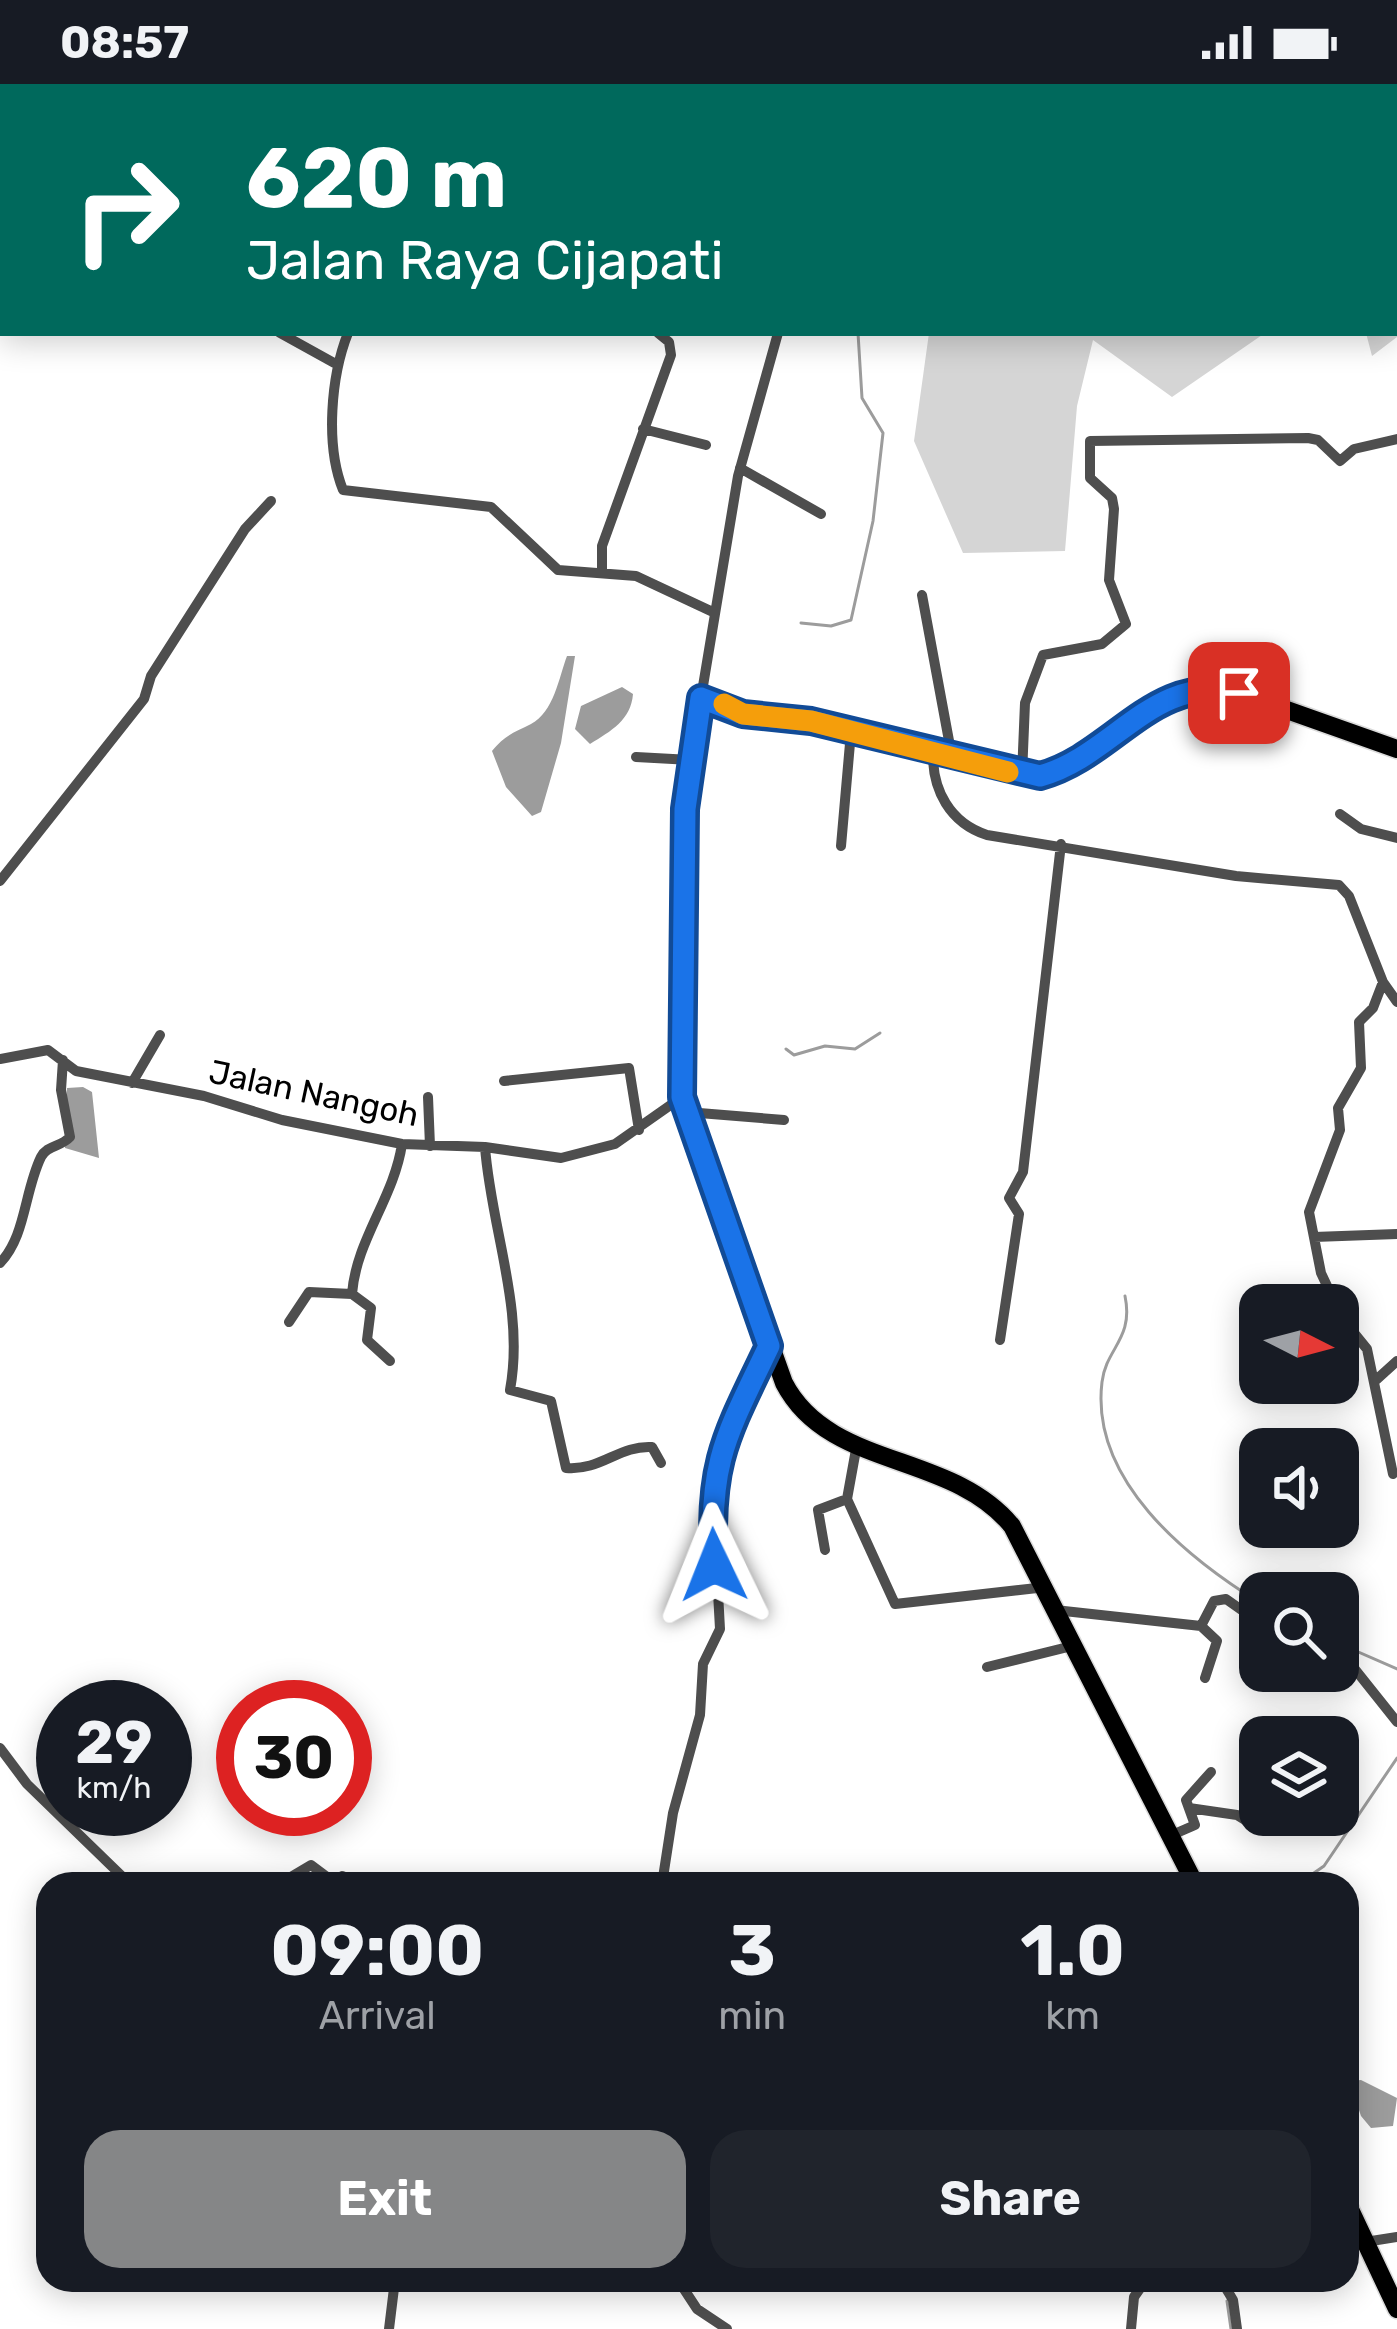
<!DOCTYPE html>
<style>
:root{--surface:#171b24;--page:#20242c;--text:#f1f3f6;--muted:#9ea1a6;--accent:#858687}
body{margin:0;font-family:Rubik,sans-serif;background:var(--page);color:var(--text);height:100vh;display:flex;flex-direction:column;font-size:45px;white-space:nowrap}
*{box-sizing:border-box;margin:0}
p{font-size:39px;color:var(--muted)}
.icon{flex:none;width:66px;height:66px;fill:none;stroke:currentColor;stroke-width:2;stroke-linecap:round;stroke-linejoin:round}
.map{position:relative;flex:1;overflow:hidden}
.sheet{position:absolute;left:36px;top:1788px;width:1323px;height:420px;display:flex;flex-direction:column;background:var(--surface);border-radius:36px;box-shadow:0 6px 30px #0003}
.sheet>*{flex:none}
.top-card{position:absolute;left:0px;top:0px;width:1398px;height:252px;box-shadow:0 6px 30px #0003;background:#00695c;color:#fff;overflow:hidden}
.needle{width:78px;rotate:96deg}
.controls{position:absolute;left:1239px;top:1200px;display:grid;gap:24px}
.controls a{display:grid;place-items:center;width:120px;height:120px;border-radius:24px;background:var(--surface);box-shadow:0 6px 30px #0003;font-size:60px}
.speed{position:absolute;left:36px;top:1596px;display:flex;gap:24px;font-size:60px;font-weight:700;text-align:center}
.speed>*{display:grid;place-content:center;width:156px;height:156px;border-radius:50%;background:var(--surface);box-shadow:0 6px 30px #0003;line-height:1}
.speed small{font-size:30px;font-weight:400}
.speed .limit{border:18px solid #d22;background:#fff;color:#111}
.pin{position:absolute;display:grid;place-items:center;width:102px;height:102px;color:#fff;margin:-51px;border-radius:24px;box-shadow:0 6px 18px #0006}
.me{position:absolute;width:132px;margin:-66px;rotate:358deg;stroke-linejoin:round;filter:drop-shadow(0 0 9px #0008)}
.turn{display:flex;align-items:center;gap:42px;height:252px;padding:0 48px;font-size:54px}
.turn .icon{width:156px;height:156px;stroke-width:2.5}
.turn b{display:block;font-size:84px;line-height:102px}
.eta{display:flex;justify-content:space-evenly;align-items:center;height:204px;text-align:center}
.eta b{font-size:72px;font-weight:700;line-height:84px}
.primary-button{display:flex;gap:24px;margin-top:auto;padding:24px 48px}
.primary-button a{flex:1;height:138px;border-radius:36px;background:var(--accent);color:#fff;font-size:48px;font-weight:700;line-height:138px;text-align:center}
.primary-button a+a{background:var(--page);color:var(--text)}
.status{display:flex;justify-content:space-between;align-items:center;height:84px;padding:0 60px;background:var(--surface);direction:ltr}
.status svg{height:33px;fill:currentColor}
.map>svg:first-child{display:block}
</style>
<div class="status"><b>08:57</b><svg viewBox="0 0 49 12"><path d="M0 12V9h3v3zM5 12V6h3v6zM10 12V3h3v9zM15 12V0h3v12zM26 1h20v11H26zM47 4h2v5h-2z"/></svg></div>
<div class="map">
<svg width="1397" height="2245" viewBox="0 0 1397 2245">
<rect width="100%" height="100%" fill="#fff"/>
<!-- green -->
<path fill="#d5d5d5" d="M1055,0H1397V253L1372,272L1366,249H1395V3Z
M929,249H1265L1172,313L1093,256L1077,322L1065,467L963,469L914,357Z"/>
<!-- water -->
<path fill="#9c9c9c" d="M567,572H575L561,659L541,728L532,732L506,703L492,667C505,651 515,648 531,640C554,628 559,593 567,572Z
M622,603L633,610C631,636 611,647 590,660L575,645L581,622Z
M83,1003L92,1008L99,1074L65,1064L67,1004Z
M1361,1996L1397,2014L1393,2042L1371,2044L1361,2032L1349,1997Z"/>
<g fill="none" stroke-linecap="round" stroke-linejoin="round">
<!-- stream -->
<path stroke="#9c9c9c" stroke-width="3" d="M951,3L952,0
M801,539L831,542L851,536L873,437L883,349L862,314L858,249
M786,965L794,971L825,962L855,965L880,949
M1125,1212C1134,1255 1106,1264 1102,1298C1090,1396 1186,1473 1260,1519
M1340,1560L1397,1585
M1298,1800L1324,1782L1397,1674
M1227,2217L1231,2245"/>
<defs>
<path id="primary" d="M1195,1800L1012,1442C951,1367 829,1386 784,1299L682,1013L685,725L701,614L743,630L811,637L1022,691L1056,688L1153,621L1201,605L1239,609L1397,665
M1347,2119L1397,2225"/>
</defs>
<!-- primary casing -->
<use href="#primary" stroke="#dbdbdb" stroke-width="21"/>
<!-- street -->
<path stroke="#4e4e4e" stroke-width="10" d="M846,3L847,0
M0,94L3,96
M0,159L3,155
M280,249L336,280
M348,249C331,292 325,361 343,406L491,423L558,486L636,492L715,529
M643,345L706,361
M740,384L821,430
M602,485V462L671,271L669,258L658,249
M922,511L952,673
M701,614L738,392L778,249
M933,668C932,706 950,739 987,751L1236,792L1339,801L1349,812L1383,898L1397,918
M636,673L691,676
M1022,691L1025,619L1043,571L1102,560L1126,540L1109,496L1114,425L1112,414L1090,394V357L1308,354L1318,356L1340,377L1354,365L1397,355
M1340,730L1361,745L1397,754
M841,762L851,648
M0,797L144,615L151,592L245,445L271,417
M0,975L48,966L76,987L204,1012L282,1036L402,1060L485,1063L561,1074L615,1060L682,1013
M504,997L629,984L639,1046
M132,999L160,951
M428,1013L430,1062
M687,1028L784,1036
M485,1063C491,1144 525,1225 510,1306L551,1317L566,1384C601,1387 619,1361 652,1363L661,1379
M1314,1153L1397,1150
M0,1179C26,1152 24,1108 41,1073C47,1061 61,1063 70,1053L61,1006L63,976
M1336,1221L1321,1189L1309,1128L1340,1046L1338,1024L1361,984L1359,938L1373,924L1383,898
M1338,1226L1341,1245L1354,1249L1367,1265L1393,1390
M289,1238L309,1208L352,1210
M1000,1256L1019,1130L1009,1114L1023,1088L1061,760
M390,1277L367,1256L371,1224L352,1210C356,1156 394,1114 402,1060
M1376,1296L1397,1277
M847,1415L895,1520L1046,1503
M825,1466L818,1426L847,1415L857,1360
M1316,1509L1322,1497
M1055,1526L1201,1542
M1338,1564L1397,1638
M987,1583L1072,1562
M1205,1594L1217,1557L1201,1542L1214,1517L1226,1515L1260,1539
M1262,1653L1263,1644
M0,1664L27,1700L130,1800
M1189,1724L1237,1731L1258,1744
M1248,1736L1256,1721L1260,1681
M1172,1751L1195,1741L1186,1716L1211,1688
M279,1800L311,1781L335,1799L342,1792L363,1800
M662,1800L673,1729L700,1631L703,1580L720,1545L712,1399L728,1346L769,1262
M1365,2158L1397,2153
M678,2196L697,2225L727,2245
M1038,2196H1079
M1221,2196L1233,2216L1237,2245
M389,2245L395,2196
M1131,2245L1134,2213L1146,2196"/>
<!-- primary -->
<use href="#primary" stroke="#000" stroke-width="18"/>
</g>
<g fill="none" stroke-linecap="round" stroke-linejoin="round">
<defs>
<path id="route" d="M714,1481C708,1378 726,1352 769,1262L682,1013L685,725L701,614L743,630L811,637L1040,692C1114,672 1153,589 1239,609"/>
</defs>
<!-- route casing -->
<use href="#route" stroke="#114b97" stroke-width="30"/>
<!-- route -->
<use href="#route" stroke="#1a73e8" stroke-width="21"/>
<!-- slow -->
<path stroke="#f59e0b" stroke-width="21" d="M724,620L743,630L811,637L1008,688"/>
</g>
<g text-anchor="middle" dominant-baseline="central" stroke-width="9" stroke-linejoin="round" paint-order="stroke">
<!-- street labels -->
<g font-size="33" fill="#000" stroke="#fff">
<text transform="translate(314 1009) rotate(12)">Jalan Nangoh</text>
</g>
</g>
</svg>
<div class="controls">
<a><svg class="needle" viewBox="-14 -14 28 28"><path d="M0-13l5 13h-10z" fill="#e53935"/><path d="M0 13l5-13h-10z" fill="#9ea1a6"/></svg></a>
<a><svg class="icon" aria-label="sound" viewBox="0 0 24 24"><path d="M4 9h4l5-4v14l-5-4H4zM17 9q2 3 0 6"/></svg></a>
<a><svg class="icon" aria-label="search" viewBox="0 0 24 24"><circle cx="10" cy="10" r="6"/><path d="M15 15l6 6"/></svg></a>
<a><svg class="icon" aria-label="layers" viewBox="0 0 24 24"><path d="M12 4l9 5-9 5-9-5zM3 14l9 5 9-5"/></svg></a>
</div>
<div class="speed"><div>29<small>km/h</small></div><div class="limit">30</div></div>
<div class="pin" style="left:1239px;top:609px;background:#d93025"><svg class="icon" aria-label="arrive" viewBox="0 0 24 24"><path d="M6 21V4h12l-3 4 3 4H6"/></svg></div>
<svg class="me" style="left:714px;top:1481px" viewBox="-20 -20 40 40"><path d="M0-17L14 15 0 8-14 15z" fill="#1a73e8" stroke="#fff" stroke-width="4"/></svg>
<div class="top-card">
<div class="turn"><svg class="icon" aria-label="right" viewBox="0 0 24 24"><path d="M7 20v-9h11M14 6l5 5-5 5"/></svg><div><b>620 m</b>Jalan Raya Cijapati</div></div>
</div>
<section class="sheet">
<div class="eta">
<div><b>09:00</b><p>Arrival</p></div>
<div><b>3</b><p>min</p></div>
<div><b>1.0</b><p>km</p></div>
</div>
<div class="primary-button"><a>Exit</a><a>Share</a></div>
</section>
</div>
